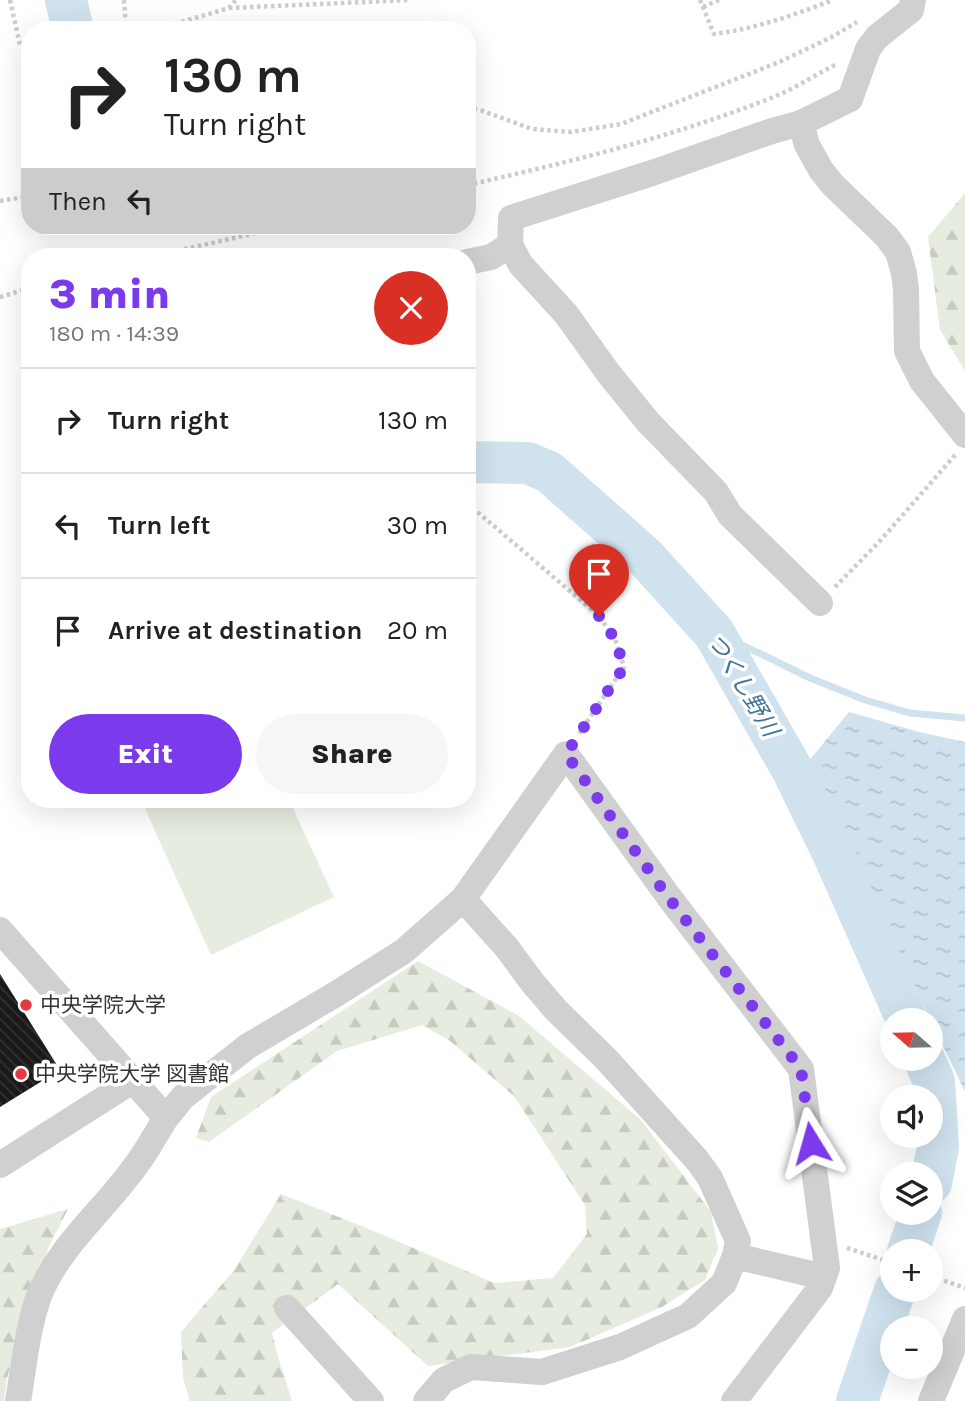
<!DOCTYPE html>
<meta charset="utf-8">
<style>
:root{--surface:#fff;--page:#f6f6f6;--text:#222;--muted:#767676;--line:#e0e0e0;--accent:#7c3aed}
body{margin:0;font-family:Karla,"Noto Sans JP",sans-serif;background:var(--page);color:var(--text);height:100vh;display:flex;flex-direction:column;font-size:26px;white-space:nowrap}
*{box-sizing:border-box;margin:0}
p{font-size:23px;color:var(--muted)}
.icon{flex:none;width:38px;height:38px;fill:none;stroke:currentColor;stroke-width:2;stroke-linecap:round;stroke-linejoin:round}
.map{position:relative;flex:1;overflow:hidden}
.sheet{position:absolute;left:21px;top:248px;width:455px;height:560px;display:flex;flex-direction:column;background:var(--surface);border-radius:28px;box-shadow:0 7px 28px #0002}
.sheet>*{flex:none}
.top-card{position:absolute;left:21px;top:21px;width:455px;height:214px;border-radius:28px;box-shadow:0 7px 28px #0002;background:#fff;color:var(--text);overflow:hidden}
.needle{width:46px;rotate:290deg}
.buttons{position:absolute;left:880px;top:1008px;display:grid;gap:14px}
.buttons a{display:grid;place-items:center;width:63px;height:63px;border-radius:50%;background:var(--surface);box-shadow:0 7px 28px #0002;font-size:35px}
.pin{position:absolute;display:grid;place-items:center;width:60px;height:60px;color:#fff;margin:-72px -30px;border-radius:50% 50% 50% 0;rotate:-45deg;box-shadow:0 0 7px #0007}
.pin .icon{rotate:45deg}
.me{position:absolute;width:77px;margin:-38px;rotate:352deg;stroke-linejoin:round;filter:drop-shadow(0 0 5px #0008)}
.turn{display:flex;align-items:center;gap:24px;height:147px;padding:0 28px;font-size:32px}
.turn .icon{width:91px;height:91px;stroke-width:2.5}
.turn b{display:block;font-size:49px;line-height:60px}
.then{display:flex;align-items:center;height:66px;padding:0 28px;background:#0003;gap:14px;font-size:26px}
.round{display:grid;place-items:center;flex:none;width:74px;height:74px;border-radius:37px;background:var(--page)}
.head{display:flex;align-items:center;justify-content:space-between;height:119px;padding:0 28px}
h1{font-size:42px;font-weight:800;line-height:52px;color:var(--accent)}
.primary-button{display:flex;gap:14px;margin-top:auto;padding:14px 28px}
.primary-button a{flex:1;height:80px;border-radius:42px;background:var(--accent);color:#fff;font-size:28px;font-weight:800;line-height:80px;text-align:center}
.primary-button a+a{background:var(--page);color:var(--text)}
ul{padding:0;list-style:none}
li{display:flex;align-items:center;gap:21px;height:105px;padding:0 28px;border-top:2px solid var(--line)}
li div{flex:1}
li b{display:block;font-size:26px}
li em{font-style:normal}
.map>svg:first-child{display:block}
</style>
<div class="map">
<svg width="965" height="1401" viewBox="0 0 965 1401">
<defs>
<pattern id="forest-firs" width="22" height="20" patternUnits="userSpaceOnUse" patternTransform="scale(1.75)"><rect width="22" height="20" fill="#e6ecdf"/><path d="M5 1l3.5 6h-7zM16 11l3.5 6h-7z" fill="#c6cbc0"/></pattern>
<pattern id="water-ripples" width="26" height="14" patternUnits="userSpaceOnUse" patternTransform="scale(1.75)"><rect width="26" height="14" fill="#cfe2ee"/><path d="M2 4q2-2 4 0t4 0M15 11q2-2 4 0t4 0" fill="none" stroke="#b2c2cd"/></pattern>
<pattern id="building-back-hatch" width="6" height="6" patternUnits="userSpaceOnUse" patternTransform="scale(1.75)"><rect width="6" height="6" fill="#1a1a1a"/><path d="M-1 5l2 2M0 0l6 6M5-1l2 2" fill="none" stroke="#333"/></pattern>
</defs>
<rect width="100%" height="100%" fill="#fff"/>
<!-- forest -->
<path fill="url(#forest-firs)" d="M965,193V371L940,330L928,237Z
M418,961L519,1016L641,1120L711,1212L718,1248L705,1280L662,1307L570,1347L428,1366L338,1284L272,1333L278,1357L292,1401H190L183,1378L181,1332L235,1269L281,1194L381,1234L494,1283L553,1278L587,1234L585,1205L514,1096L450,1041L422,1025L337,1051L209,1142L196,1138L211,1097Z
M68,1209L49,1246L7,1378L4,1401H0V1229Z"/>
<!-- park -->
<path fill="#e6ecdf" d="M141,800H289L334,897L211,955Z"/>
<!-- water -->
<path fill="url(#water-ripples)" d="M849,712L919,732L965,742V1092L808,762Z"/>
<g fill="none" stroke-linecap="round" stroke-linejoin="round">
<!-- stream -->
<path stroke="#cfe2ee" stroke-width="7" d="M714,633L759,653L810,678L865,700L910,713L965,718"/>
<!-- river -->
<path stroke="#cfe2ee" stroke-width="42" d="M66,0L73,30
M467,462L528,463L549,472L644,556L714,633L792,769L833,853L907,1020
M924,1059L934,1081L938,1147L931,1183
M908,1251L921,1213
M857,1401L895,1290"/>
</g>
<!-- building -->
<path fill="url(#building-back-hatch)" d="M0,974L60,1070L0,1107Z"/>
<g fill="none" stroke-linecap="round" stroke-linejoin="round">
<!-- path -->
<path stroke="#cdcdcd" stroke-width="4.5" stroke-dasharray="3.5 3.5" stroke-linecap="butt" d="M10,0L20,45
M124,0L126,28L178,23L229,8L236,0
M700,0L714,34C755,29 794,15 833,0
M703,7L719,0
M229,8L410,0
M467,107L480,110L532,129L571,132L621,124L777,63L830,38L857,22
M467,185C571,162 676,136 776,96C797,87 817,74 837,64
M0,201L30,196
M150,257L287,226
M0,297L30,288
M467,503L599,616L615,639L624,667L578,735
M835,587L879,542L956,454
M847,1248L892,1263
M931,1276L965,1288"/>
<!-- minor -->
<path stroke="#d0d0d0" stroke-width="26" d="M913,0L911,10L877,37L868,49L850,99L801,123L807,145L821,170L832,184L887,237L898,252L904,273L906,289L907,351L922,381L965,435
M801,123L772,131L652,173L511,218L510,245L521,265L566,314L609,374L648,422L716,492L730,515L820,603
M467,262L491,257L510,245
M463,899L566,754L669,897L801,1069L827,1268L820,1288L734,1401
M0,930L166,1118C155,1135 146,1153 134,1168C103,1211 59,1246 39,1296C27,1329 24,1367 18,1401
M166,1118L183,1097L248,1046L336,994L404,951L463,899L507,948L532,982L556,1010L607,1060L697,1160L710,1178L738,1241L735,1256L724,1283L688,1316L620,1347L542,1372L471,1367L444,1380L426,1401
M0,1165L132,1081
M735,1256L824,1277
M287,1308L371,1401
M931,1401L965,1319"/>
</g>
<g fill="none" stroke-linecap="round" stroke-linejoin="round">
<!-- route -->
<path stroke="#7c3aed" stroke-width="12" stroke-dasharray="0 21.6" d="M599,616L615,639L624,667L566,754L668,897L801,1069L811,1143"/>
</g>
<!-- markers -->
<g fill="#e63946" stroke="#fff" stroke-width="2.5">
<circle cx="26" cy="1005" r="7"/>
<circle cx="21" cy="1074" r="7"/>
</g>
<g text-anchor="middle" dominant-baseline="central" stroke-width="7" stroke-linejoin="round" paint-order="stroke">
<!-- poi labels -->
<g font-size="21" fill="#333" stroke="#fff" text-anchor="start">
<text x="40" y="1005">中央学院大学</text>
<text x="35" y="1074">中央学院大学 図書館</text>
</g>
<!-- water labels -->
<g font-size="23" font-style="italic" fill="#3f7597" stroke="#fff">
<text transform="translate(743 685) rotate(59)">つくし野川</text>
</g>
</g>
</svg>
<div class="buttons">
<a><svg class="needle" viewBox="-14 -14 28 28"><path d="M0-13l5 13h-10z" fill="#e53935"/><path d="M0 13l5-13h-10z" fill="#767676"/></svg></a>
<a><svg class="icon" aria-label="sound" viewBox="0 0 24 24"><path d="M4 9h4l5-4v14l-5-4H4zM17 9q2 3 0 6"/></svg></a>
<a><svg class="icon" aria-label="layers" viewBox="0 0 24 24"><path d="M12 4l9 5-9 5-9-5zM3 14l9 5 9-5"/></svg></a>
<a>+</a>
<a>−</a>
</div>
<div class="pin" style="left:599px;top:616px;background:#d93025"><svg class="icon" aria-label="arrive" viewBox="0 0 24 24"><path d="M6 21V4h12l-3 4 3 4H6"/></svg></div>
<svg class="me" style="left:811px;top:1143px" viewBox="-20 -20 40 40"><path d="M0-17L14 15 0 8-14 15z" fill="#7c3aed" stroke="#fff" stroke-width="4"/></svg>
<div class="top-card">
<div class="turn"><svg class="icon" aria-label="right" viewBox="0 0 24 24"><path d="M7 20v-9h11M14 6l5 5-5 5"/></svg><div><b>130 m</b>Turn right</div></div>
<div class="then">Then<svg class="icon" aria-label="left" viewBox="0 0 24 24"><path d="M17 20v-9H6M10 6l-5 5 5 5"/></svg></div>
</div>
<section class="sheet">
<div class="head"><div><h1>3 min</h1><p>180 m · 14:39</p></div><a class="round" style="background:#d93025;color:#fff"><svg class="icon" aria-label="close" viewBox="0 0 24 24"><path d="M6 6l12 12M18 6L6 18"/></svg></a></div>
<ul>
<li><svg class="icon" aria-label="right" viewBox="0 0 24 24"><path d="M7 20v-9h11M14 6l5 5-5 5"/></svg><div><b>Turn right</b></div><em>130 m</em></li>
<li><svg class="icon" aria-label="left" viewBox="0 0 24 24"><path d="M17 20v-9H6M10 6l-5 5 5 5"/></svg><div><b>Turn left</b></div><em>30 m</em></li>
<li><svg class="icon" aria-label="arrive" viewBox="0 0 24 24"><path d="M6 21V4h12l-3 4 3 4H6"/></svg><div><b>Arrive at destination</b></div><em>20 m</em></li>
</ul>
<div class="primary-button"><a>Exit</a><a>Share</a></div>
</section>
</div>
